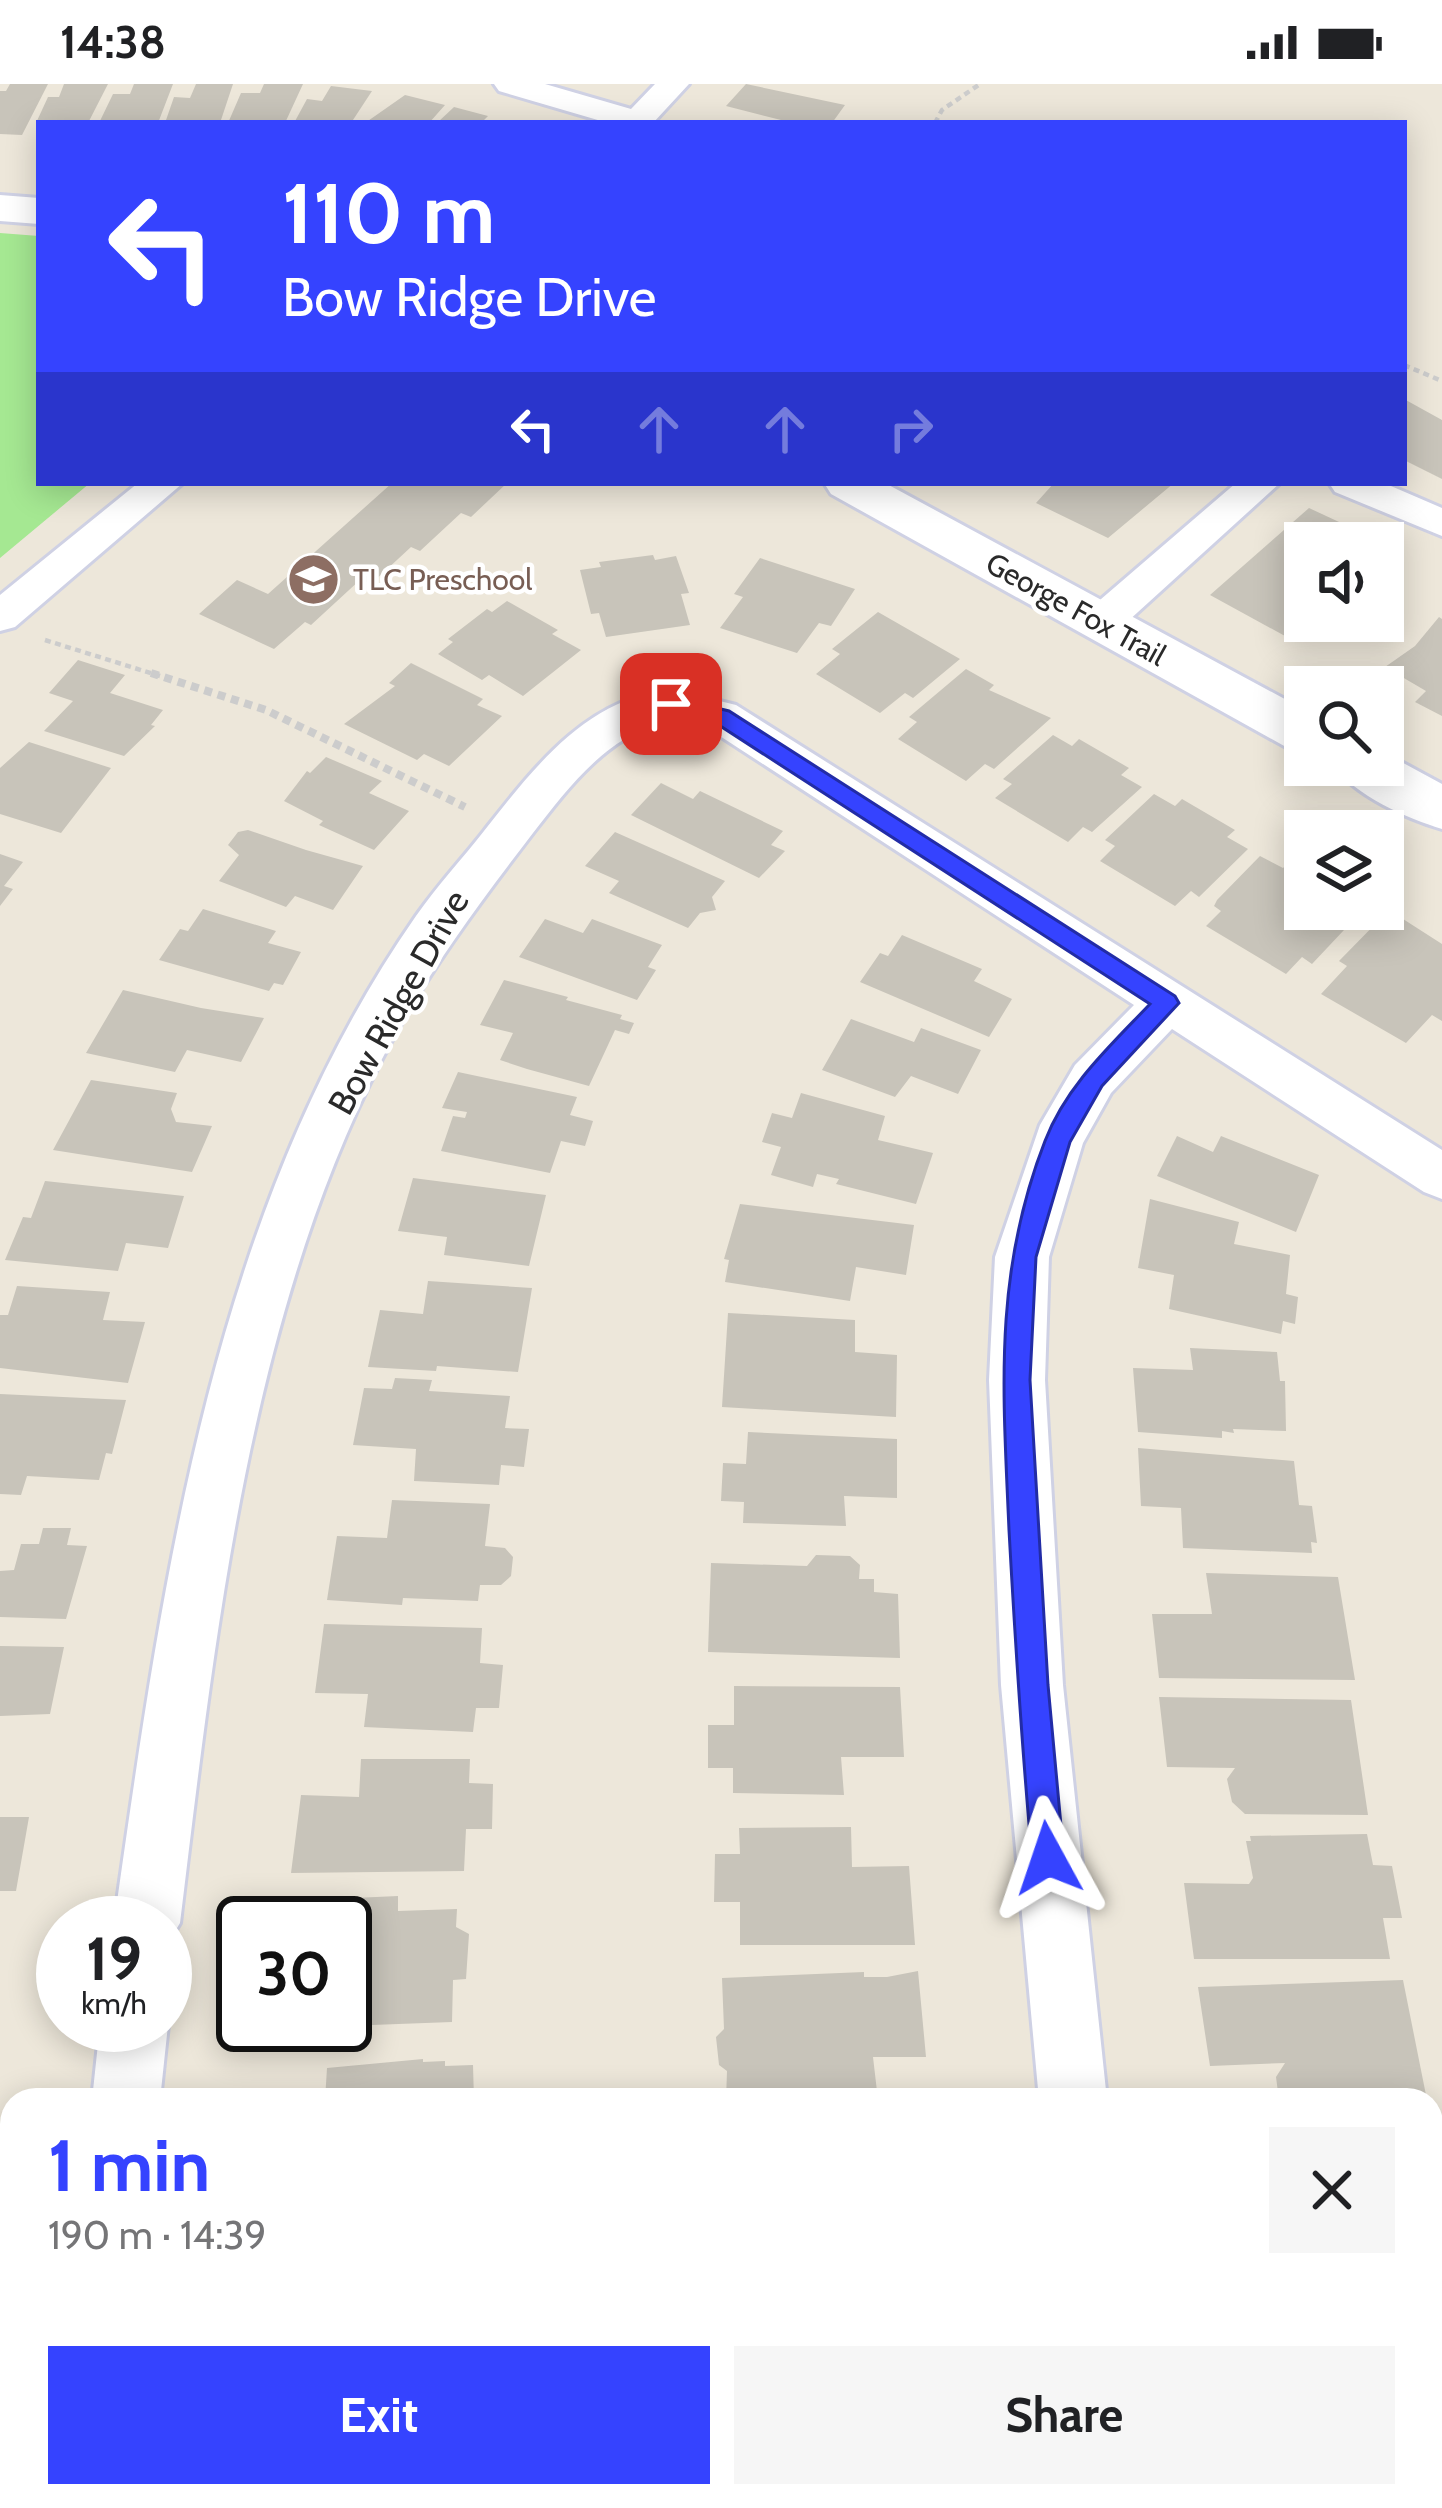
<!DOCTYPE html>
<meta charset="utf-8">
<style>
:root{--surface:#fff;--page:#f6f6f6;--text:#202124;--muted:#757577;--accent:#3543ff}
body{margin:0;font-family:Cabin,sans-serif;background:var(--page);color:var(--text);height:100vh;display:flex;flex-direction:column;font-size:45px;white-space:nowrap}
*{box-sizing:border-box;margin:0}
p{font-size:39px;color:var(--muted)}
.icon{flex:none;width:66px;height:66px;fill:none;stroke:currentColor;stroke-width:2;stroke-linecap:round;stroke-linejoin:round}
.map{position:relative;flex:1;overflow:hidden}
.details{position:absolute;left:0px;top:2004px;width:1443px;height:420px;display:flex;flex-direction:column;background:var(--surface);border-radius:36px 36px 0 0;box-shadow:0 6px 30px #0003}
.details>*{flex:none}
.hud{position:absolute;left:36px;top:36px;width:1371px;height:366px;border-radius:0px;box-shadow:0 6px 30px #0003;background:#3543ff;color:#fff;overflow:hidden}
.fabs{position:absolute;left:1284px;top:438px;display:grid;gap:24px}
.fabs a{display:grid;place-items:center;width:120px;height:120px;border-radius:0px;background:var(--surface);box-shadow:0 6px 30px #0003;font-size:60px}
.speed{position:absolute;left:36px;top:1812px;display:flex;gap:24px;font-size:60px;font-weight:700;text-align:center}
.speed>*{display:grid;place-content:center;width:156px;height:156px;border-radius:50%;background:var(--surface);box-shadow:0 6px 30px #0003;line-height:1}
.speed small{font-size:30px;font-weight:400}
.speed .limit{border:6px solid #111;border-radius:18px;background:#fff;color:#111}
.pin{position:absolute;display:grid;place-items:center;width:102px;height:102px;color:#fff;margin:-51px;border-radius:24px;box-shadow:0 6px 18px #0006}
.me{position:absolute;width:132px;margin:-66px;rotate:355deg;stroke-linejoin:round;filter:drop-shadow(0 0 9px #0008)}
.turn{display:flex;align-items:center;gap:42px;height:252px;padding:0 48px;font-size:54px}
.turn .icon{width:156px;height:156px;stroke-width:2.5}
.turn b{display:block;font-size:84px;line-height:102px}
.lanes{display:flex;align-items:center;height:114px;padding:0 48px;background:#0003;justify-content:center;gap:60px;direction:ltr}
.lanes .off{opacity:.35}
.round{display:grid;place-items:center;flex:none;width:126px;height:126px;border-radius:0px;background:var(--page)}
.head{display:flex;align-items:center;justify-content:space-between;height:204px;padding:0 48px}
h1{font-size:72px;font-weight:700;line-height:90px;color:var(--accent)}
.primary-button{display:flex;gap:24px;margin-top:auto;padding:24px 48px}
.primary-button a{flex:1;height:138px;border-radius:0px;background:var(--accent);color:#fff;font-size:48px;font-weight:700;line-height:138px;text-align:center}
.primary-button a+a{background:var(--page);color:var(--text)}
.status{display:flex;justify-content:space-between;align-items:center;height:84px;padding:0 60px;background:var(--surface);direction:ltr}
.status svg{height:33px;fill:currentColor}
.map>svg:first-child{display:block}
</style>
<div class="status"><b>14:38</b><svg viewBox="0 0 49 12"><path d="M0 12V9h3v3zM5 12V6h3v6zM10 12V3h3v9zM15 12V0h3v12zM26 1h20v11H26zM47 4h2v5h-2z"/></svg></div>
<div class="map">
<svg width="1442" height="2424" viewBox="0 0 1442 2424">
<rect width="100%" height="100%" fill="#ede7da"/>
<!-- green -->
<path fill="#a5e892" d="M0,149L39,152V399H90L0,474Z"/>
<!-- building -->
<path fill="#c8c4ba" d="M10,0H48L22,51L0,50V7H6Z
M64,0H108L88,39H36L48,13H59Z
M134,0H173L158,39H99L113,10H130Z
M196,0H233L220,39H165L174,13L190,14Z
M303,0L285,39H228L241,9H260L264,0Z
M746,0L845,21L832,39H793L726,22Z
M331,2L372,7L351,39H294L307,15L322,17Z
M405,11L445,21L429,39H365Z
M454,23L488,32L481,39H437Z
M1404,315L1442,336V395L1404,376Z
M392,399H507L471,433L461,429L420,467L411,463L371,500L361,495L311,541L305,538L274,565L199,530L237,496L268,510Z
M1054,399H1174L1108,454L1036,419Z
M1309,424L1352,444L1341,455L1349,459H1305L1302,542L1297,540L1285,552L1210,511Z
M653,471L655,476L676,472L689,509L681,510L690,541L606,553L599,529L591,530L580,486L601,483L599,478Z
M760,474L855,505L831,542L819,539L797,569L720,544L743,513L734,510Z
M507,517L558,546L552,550L581,566L523,612L489,591L482,596L438,570L453,558L448,555L487,525L492,528Z
M878,528L960,575L913,614L905,609L880,629L816,590L840,570L832,565Z
M1439,533L1442,535V632L1415,618L1426,607L1385,583L1415,562Z
M78,576L125,591L110,609L163,626L151,641L155,642L124,672L44,647L73,617L49,609Z
M411,579L483,615L477,621L502,632L449,682L424,670L417,676L344,640L395,602L389,599Z
M966,585L994,601L989,606L1051,634L994,685L985,680L966,697L898,655L917,638L909,633Z
M1053,651L1072,662L1079,655L1129,684L1121,691L1142,703L1092,748L1083,743L1068,758L995,714L1012,700L1003,695Z
M29,658L111,684L61,749L0,730V684Z
M326,673L382,697L369,709L409,727L374,766L319,741L323,737L284,717L307,687L310,689Z
M661,699L693,715L700,707L783,747L771,761L785,767L759,794L631,731Z
M1154,710L1175,722L1182,715L1235,746L1227,753L1248,765L1199,813L1191,807L1175,822L1100,777L1115,762L1105,756Z
M248,746L306,766L363,782L333,826L295,812L286,823L219,797L239,771L228,761L238,748Z
M615,748L725,797L712,813L716,826L700,829L688,844L609,809L619,797L585,782Z
M0,770L23,778L4,802L13,805L0,822Z
M1260,772L1283,784L1290,777L1305,786V825H1352L1360,829L1312,880L1302,873L1286,890L1206,842L1221,827L1214,822L1217,816Z
M203,825L276,847L268,859L301,868L283,901L274,899L269,907L159,876L180,845L188,847Z
M1389,826L1442,860V937L1432,931L1406,959L1321,910L1347,882L1339,877Z
M545,835L583,849L592,835L662,861L648,883L656,886L637,916L519,873Z
M902,851L982,885L974,897L1012,915L989,953L860,898L880,869L888,872Z
M504,896L568,913L566,916L622,931L620,935L634,939L629,950L615,946L589,1002L527,985L500,976L513,949L480,941Z
M123,906L201,924L264,934L241,978L187,966L175,988L86,969Z
M851,935L914,958L921,944L981,966L958,1010L911,992L895,1013L822,986Z
M458,988L577,1013L570,1031L593,1037L585,1062L561,1057L550,1089L441,1067L453,1032L465,1034L467,1028L442,1024Z
M91,996L177,1009L171,1025L176,1038L212,1042L192,1088L53,1066Z
M801,1009L885,1032L878,1056L933,1069L916,1120L836,1100L839,1095L817,1090L813,1103L771,1091L781,1063L762,1058L772,1029L792,1034Z
M1177,1052L1213,1068L1221,1052L1319,1091L1296,1148L1157,1092Z
M413,1094L546,1111L529,1182L444,1171L447,1153L398,1147Z
M45,1097L129,1106L184,1112L168,1164L126,1159L118,1187L5,1176L23,1133L31,1134Z
M1150,1115L1239,1138L1234,1160L1290,1171L1286,1210L1298,1213L1295,1240L1283,1237L1281,1250L1169,1225L1174,1191L1138,1184Z
M740,1120L914,1141L906,1191L856,1183L850,1217L725,1198L729,1176L724,1175Z
M428,1197L532,1204L518,1288L437,1282L436,1287L368,1283L380,1226L423,1230Z
M17,1202L110,1208L103,1236L145,1238L128,1299L0,1284V1231H8Z
M728,1229L855,1236V1268L897,1271L896,1333L722,1323Z
M1190,1264L1277,1268L1280,1297H1285L1286,1347L1233,1345L1234,1349L1222,1347V1354L1138,1348L1133,1284L1193,1286Z
M395,1294L432,1296L429,1307L510,1312L505,1344L529,1345L524,1383L501,1381L499,1401L414,1397L416,1365L353,1361L364,1304L392,1305Z
M0,1310L126,1316L112,1370L106,1369L99,1396L27,1392L21,1411L0,1410Z
M748,1348L897,1355V1414L844,1412L846,1442L743,1439L744,1418L721,1417L723,1379L746,1380Z
M1138,1364L1294,1377L1299,1421L1312,1422L1317,1459L1311,1458L1312,1469L1183,1464L1181,1424L1141,1422Z
M392,1416L490,1420L485,1462L505,1464L513,1473L511,1492L501,1501H480L478,1517L403,1514L402,1521L327,1516L337,1452L387,1454Z
M43,1444H71L67,1461L87,1462L66,1535L0,1533V1487L14,1486L21,1460H39Z
M816,1471L850,1472L860,1481L859,1495H874V1508L898,1510L900,1574L708,1568L711,1479L807,1482Z
M1206,1489L1338,1493L1355,1596L1159,1594L1152,1530H1212Z
M324,1540L482,1544L480,1579L503,1581L499,1624H476L473,1648L364,1643L368,1610L315,1609Z
M0,1562L64,1563L50,1630L0,1632Z
M734,1602L900,1603L904,1673H841L844,1711L733,1709V1684H708V1641H734Z
M1159,1613L1351,1616L1368,1731L1245,1730L1232,1718L1227,1695L1235,1684L1167,1683Z
M361,1675H470L469,1699L493,1700L492,1745H466L464,1787L291,1789L301,1711L359,1713Z
M0,1733H29L16,1807H0Z
M851,1743L852,1783L909,1782L915,1861H740V1818H714L715,1770H740L739,1744Z
M1367,1750L1373,1781L1392,1782L1402,1834H1383L1390,1875H1194L1184,1799L1249,1800L1253,1794L1246,1757H1251L1250,1752Z
M398,1812V1827L457,1825L456,1843L469,1850L466,1895L453,1896L452,1938L345,1942V1839H286L288,1817Z
M918,1887L926,1973H873L878,2016H726L727,1987L719,1981L716,1953L724,1945L722,1894L864,1888V1893H887Z
M1403,1896L1427,2016H1279L1276,1993L1285,1979L1210,1982L1198,1903Z
M423,1975V1978L445,1977V1982L473,1981L474,2016H325L327,1984Z
M1431,2251L1442,2291V2395L1431,2396Z
M245,2412H452L453,2424H245Z
M755,2412H820V2415L755,2421Z"/>
<g fill="none" stroke-linecap="round" stroke-linejoin="round">
<defs>
<path id="minor" d="M494,0H545L631,25L655,0H689L653,39H608L499,7Z
M138,399H183L15,543L0,547V511Z
M1236,399H1280L1116,548L1101,552L1086,548L1080,538L1086,528Z
M1329,399H1384L1442,424V452L1335,408Z
M675,606L736,621L1442,1066V1115L1424,1108L1172,945L1111,1009L1083,1059L1049,1173L1045,1296L1063,1601L1107,2016H1039L1001,1601L989,1296L995,1173L1040,1041L1075,981L1134,921L706,643C630,621 575,695 533,749C477,822 424,893 382,975C248,1235 215,1553 180,1839L165,1864V1839H114C163,1495 212,1125 416,832C437,802 462,775 484,747C533,685 589,610 675,606Z
M165,1935L168,1941L160,2016H92L100,1941H165Z
M47,2412H123L122,2424H46Z
M1101,2412H1177L1179,2424H1103Z"/>
<path id="tertiary" d="M0,111L39,114V140L0,137Z
M824,399H885L1305,626V669L1286,663L831,410Z
M1383,668L1442,700V745C1409,735 1352,711 1335,681H1383Z"/>
</defs>
<!-- minor casing -->
<use href="#minor" stroke="#cfd1e4" stroke-width="6"/>
<!-- tertiary casing -->
<use href="#tertiary" stroke="#cfd1e4" stroke-width="6"/>
<!-- path-far1 -->
<path stroke="#ccc" stroke-width="4.5" stroke-dasharray="6 4.5" stroke-linecap="butt" d="M935,39L942,26L980,0
M1404,281L1442,297
M45,556L160,592"/>
<!-- path -->
<path stroke="#ccc" stroke-width="8" stroke-dasharray="8 6" stroke-linecap="butt" d="M151,589L266,626L465,723"/>
<!-- minor -->
<use href="#minor" fill="#fff" fill-rule="evenodd"/>
<!-- tertiary -->
<use href="#tertiary" fill="#fff" fill-rule="evenodd"/>
</g>
<!-- route -->
<path fill="#3543ff" stroke="#222ca6" stroke-width="3" d="M671,613L729,627L1175,912L1179,919L1102,1002L1070,1058L1036,1173L1030,1296L1048,1601L1064,1774L1060,1786L1048,1791L1037,1786L1032,1774C1022,1665 1015,1555 1009,1446C1003,1307 993,1190 1045,1057C1066,1002 1110,962 1150,920L714,638L663,626L660,620Z"/>
<!-- icons -->
<defs>
<symbol id="school-disc" viewBox="-11 -11 22 22"><circle r="9.5" fill="#8d6e63" stroke="#fff"/><path d="M0-5L7-2L0 1L-7-2ZM-4 1L0 2.5L4 1V4Q0 6-4 4Z" fill="#fff"/></symbol>
</defs>
<g fill-rule="evenodd">
<use href="#school-disc" x="284" y="466" width="59" height="59"/>
</g>
<g text-anchor="middle" dominant-baseline="central" stroke-width="9" stroke-linejoin="round" paint-order="stroke">
<!-- far-education labels -->
<g font-size="30" fill="#785e54" stroke="#fff" text-anchor="start">
<text x="353" y="495">TLC Preschool</text>
</g>
<!-- far-street labels -->
<g font-size="30" fill="#2a2a2a" stroke="#fff">
<text transform="translate(1076 525) rotate(29)">George Fox Trail</text>
</g>
<!-- street labels -->
<g font-size="36" fill="#2a2a2a" stroke="#fff">
<text transform="translate(398 918) rotate(-61)">Bow Ridge Drive</text>
</g>
</g>
</svg>
<div class="fabs">
<a><svg class="icon" aria-label="sound" viewBox="0 0 24 24"><path d="M4 9h4l5-4v14l-5-4H4zM17 9q2 3 0 6"/></svg></a>
<a><svg class="icon" aria-label="search" viewBox="0 0 24 24"><circle cx="10" cy="10" r="6"/><path d="M15 15l6 6"/></svg></a>
<a><svg class="icon" aria-label="layers" viewBox="0 0 24 24"><path d="M12 4l9 5-9 5-9-5zM3 14l9 5 9-5"/></svg></a>
</div>
<div class="speed"><div>19<small>km/h</small></div><div class="limit">30</div></div>
<div class="pin" style="left:671px;top:620px;background:#d93025"><svg class="icon" aria-label="arrive" viewBox="0 0 24 24"><path d="M6 21V4h12l-3 4 3 4H6"/></svg></div>
<svg class="me" style="left:1048px;top:1774px" viewBox="-20 -20 40 40"><path d="M0-17L14 15 0 8-14 15z" fill="#3543ff" stroke="#fff" stroke-width="4"/></svg>
<div class="hud">
<div class="turn"><svg class="icon" aria-label="left" viewBox="0 0 24 24"><path d="M17 20v-9H6M10 6l-5 5 5 5"/></svg><div><b>110 m</b>Bow Ridge Drive</div></div>
<div class="lanes"><svg class="icon" aria-label="left" viewBox="0 0 24 24"><path d="M17 20v-9H6M10 6l-5 5 5 5"/></svg><svg class="icon off" aria-label="ahead" viewBox="0 0 24 24"><path d="M12 20V5M6 11l6-6 6 6"/></svg><svg class="icon off" aria-label="ahead" viewBox="0 0 24 24"><path d="M12 20V5M6 11l6-6 6 6"/></svg><svg class="icon off" aria-label="right" viewBox="0 0 24 24"><path d="M7 20v-9h11M14 6l5 5-5 5"/></svg></div>
</div>
<section class="details">
<div class="head"><div><h1>1 min</h1><p>190 m · 14:39</p></div><a class="round"><svg class="icon" aria-label="close" viewBox="0 0 24 24"><path d="M6 6l12 12M18 6L6 18"/></svg></a></div>
<div class="primary-button"><a>Exit</a><a>Share</a></div>
</section>
</div>
